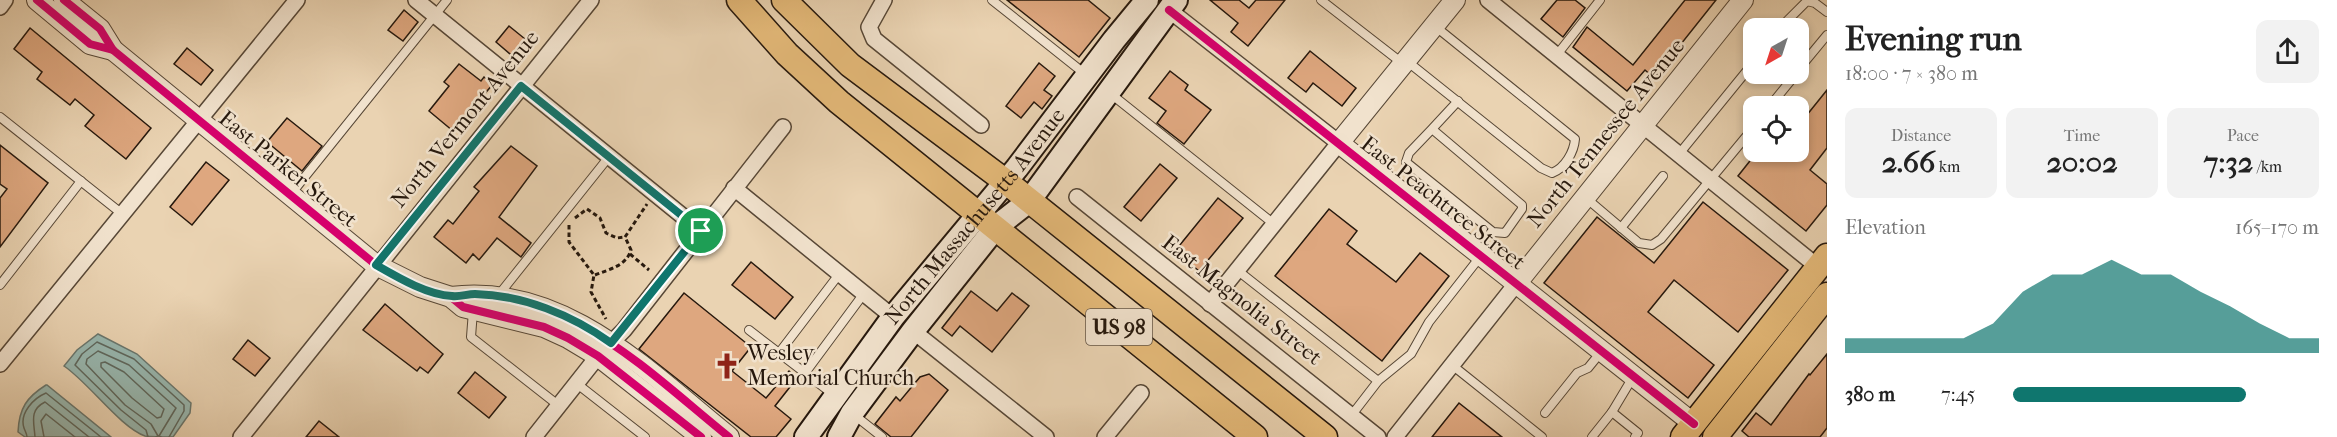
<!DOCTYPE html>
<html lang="en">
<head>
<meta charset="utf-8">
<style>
	body { margin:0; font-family:"IM FELL French Canon",serif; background:#f2f2f2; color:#222; height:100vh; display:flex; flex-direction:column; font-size:22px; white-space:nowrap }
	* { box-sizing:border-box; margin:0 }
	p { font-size:20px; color:#767676 }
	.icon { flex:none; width:33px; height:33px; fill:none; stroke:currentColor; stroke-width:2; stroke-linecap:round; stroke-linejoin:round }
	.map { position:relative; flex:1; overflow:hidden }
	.panel { display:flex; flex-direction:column; background:#fff; width:510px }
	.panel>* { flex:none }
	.needle { width:39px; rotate:219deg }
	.tools { position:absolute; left:1743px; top:18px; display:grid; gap:12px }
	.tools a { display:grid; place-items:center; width:66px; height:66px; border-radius:12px; background:#fff; box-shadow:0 3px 9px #0003; font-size:30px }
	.pin { position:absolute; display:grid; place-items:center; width:51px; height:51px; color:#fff; margin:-26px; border:3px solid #fff; border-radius:50%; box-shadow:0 2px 6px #0007 }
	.round { display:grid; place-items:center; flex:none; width:63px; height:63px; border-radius:12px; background:#f2f2f2 }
	.head { display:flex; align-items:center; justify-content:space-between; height:102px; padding:0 18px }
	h1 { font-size:33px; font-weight:700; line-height:45px }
	.metrics { display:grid; grid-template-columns:repeat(3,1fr); gap:9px; height:102px; padding:6px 18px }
	.metrics div { display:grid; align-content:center; border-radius:12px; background:#f2f2f2; text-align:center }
	.metrics b { font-size:30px; font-weight:700 }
	.metrics small { font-size:16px; font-weight:400 }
	.metrics p { font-size:16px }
	.chart { height:168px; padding:12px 18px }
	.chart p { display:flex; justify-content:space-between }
	.chart svg { width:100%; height:108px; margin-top:6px; fill:#0f766e; opacity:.7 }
	ul { padding:0 18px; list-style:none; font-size:20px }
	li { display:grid; grid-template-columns:96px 72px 1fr; align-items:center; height:45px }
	li i { height:15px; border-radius:8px; background:#0f766e }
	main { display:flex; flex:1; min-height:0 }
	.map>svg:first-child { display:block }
	.water { fill:#98b7af; stroke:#6a776e; stroke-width:1.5 }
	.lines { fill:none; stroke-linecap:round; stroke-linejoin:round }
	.shore { stroke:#5f685e; stroke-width:1.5 }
	.building { fill:#dea77f; stroke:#26180d; stroke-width:1.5 }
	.service-casing { stroke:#574736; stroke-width:10 }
	.minor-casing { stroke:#574736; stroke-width:18 }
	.tertiary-casing { stroke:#574736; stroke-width:22 }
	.secondary-casing { stroke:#26180d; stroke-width:26 }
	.primary-casing { stroke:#26180d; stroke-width:27 }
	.path { stroke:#26180d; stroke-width:3; stroke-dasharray:4.5 3; stroke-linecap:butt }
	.service { stroke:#f1e2cd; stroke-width:8 }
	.minor { stroke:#f1e2cd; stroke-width:15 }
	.tertiary { stroke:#f1e2cd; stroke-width:20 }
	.secondary { stroke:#f1e2cd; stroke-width:22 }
	.primary { stroke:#e5ba79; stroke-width:24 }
	.cycleway-casing { stroke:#f1e2cd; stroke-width:11 }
	.cycleway { stroke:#d6006c; stroke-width:8 }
	.route-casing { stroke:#fff; stroke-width:12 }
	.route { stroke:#0f766e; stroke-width:8 }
	.labels { text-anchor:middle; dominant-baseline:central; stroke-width:5; stroke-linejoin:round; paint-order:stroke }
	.shield { fill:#f1e2cd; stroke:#635547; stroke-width:1.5 }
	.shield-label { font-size:21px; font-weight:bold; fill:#26180d }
	.street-label { font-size:22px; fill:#26180d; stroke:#f1e2cd }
	.poi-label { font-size:22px; fill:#26180d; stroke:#f1e2cd; text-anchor:start }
</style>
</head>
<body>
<main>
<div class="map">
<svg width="1827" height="437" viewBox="0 0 1827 437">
	<rect width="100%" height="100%" fill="#ead3b2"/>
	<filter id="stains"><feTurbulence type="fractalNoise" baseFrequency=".00333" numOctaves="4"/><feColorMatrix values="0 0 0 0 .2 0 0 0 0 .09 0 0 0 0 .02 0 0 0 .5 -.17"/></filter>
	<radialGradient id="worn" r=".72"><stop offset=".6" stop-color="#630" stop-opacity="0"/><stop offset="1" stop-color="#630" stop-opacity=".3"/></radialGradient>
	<g class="water">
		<path d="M98,334L137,354L191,403L190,413L173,437C165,437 153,437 145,436C120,427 89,383 64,366L77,350Z"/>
		<path d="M46,385H47L111,437H25L18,432C19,408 27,397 46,385Z"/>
	</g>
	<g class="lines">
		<g class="shore">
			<path d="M105,362L124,372L164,409L161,417L157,418L132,398L101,367V363Z"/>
			<path d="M27,437C27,434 25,431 24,428C19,413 34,398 46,393L101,437"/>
			<path d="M35,437C34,422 29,410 45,402L89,437"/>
			<path d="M44,437L41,421L46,414L75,437"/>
			<path d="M148,437L146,430L121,410L75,365L82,354L97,342L134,359L184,405V411L169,437"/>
			<path d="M156,437L158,436L151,424L125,405L86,364L87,359L98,351L129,365L176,408L159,436L161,437"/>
		</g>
	</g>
	<g class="building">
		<path d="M1007,0H1088L1110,18L1079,57Z"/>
		<path d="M1210,0H1239L1249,8L1256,0H1285L1248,46L1231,32L1238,23Z"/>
		<path d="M1557,0H1575L1585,8L1563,37L1541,19Z"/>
		<path d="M1685,0H1716L1654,78L1645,70L1627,91L1573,47L1587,27L1633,65Z"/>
		<path d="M404,10L418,22L403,41L388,30Z"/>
		<path d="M509,26L530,43L517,60L496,42Z"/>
		<path d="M30,28L151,128L126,159L85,126L94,115L75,99L70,105L37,79L42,72L14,49Z"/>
		<path d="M187,48L213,70L201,85L174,64Z"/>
		<path d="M1310,51L1356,88L1342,106L1313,83L1306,92L1288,78Z"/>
		<path d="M1039,63L1055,76L1044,90L1052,96L1042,109L1034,102L1021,118L1006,106Z"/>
		<path d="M459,64L481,81L484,77L493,84L453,131L429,111L449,86L444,82Z"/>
		<path d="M1170,71L1188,85L1185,90L1211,110L1184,144L1157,123L1166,111L1149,98Z"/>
		<path d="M1827,90V148L1810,170L1827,184V205L1806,231L1738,176L1757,152H1762L1772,159L1778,152H1798V126Z"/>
		<path d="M287,118L322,146L302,171L267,142Z"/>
		<path d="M0,145L48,183L0,247V198L7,189L0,184Z"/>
		<path d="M511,146L537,166L499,217L531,243L521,257L497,238L479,260L473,254L466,263L434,237L448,220L453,224L479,191L474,187Z"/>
		<path d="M206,162L229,180L192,225L170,207Z"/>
		<path d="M1160,164L1177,178L1141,221L1124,207Z"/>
		<path d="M1218,198L1243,218L1199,271L1175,251Z"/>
		<path d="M1703,202L1788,270L1738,332L1674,280L1648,312L1714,365L1688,398L1544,283L1597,217L1654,263Z"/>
		<path d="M1329,209L1357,231L1347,244L1396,282L1420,253L1449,276L1382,361L1275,276Z"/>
		<path d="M751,262L793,297L775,319L732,285Z"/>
		<path d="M971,291L997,311L1012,293L1029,306L992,352L960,326L952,336L942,328Z"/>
		<path d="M684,293L751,347L732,371L766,398L789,371L797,378L775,406L791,419L776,437H751L639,349Z"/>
		<path d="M385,304L443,354L428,373L420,367L417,371L363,330Z"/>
		<path d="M248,340L270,358L255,376L233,359Z"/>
		<path d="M1827,354V428L1820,437H1749L1742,431L1756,413L1771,425L1809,374L1810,375Z"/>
		<path d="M475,372L506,397L489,418L458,393Z"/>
		<path d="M929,374L948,390L911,437H891L875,424L896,397L900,401L920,377Z"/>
		<path d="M1459,403L1502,437H1432Z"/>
		<path d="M319,421L339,437H306Z"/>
	</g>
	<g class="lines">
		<g class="service-casing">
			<g id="service">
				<path d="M992,0L1085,74"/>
				<path d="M1321,0L1402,63"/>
				<path d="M1780,28L1807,1L1815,3L1827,12"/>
				<path d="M1556,56L1600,0"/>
				<path d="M1408,62L1541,168L1552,173C1565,168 1574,152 1575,139L1436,27"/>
				<path d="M1798,70L1827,35"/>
				<path d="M1111,94L1274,224"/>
				<path d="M1770,106L1796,74"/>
				<path d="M0,117L121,213"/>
				<path d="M1432,129L1409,153L1406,162L1493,232L1505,233L1522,209V205L1432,129L1458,101"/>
				<path d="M1679,154L1754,62"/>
				<path d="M291,194L447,0"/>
				<path d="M1586,198L1639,243L1652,245L1661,239L1754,127"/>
				<path d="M1621,228L1663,176"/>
				<path d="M1237,270L1378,381"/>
				<path d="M0,285L81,181"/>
				<path d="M497,297L608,158"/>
				<path d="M473,311L471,337L558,405"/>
				<path d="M749,330L834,395"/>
				<path d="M779,353L840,273"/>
				<path d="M1452,365L1542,437"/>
				<path d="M805,373L865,292"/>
				<path d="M576,383L645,437"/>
				<path d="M1612,412L1638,433L1635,437"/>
				<path d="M1545,413L1577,373L1588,368L1601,352"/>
				<path d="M853,414L882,437"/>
				<path d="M1351,416L1378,381L1411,354L1429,322L1480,257"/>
				<path d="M1592,437L1612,412L1633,377"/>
			</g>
		</g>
		<g class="minor-casing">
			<g id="minor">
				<path d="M416,0L701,231"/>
				<path d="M884,0L869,27L874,39L981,125"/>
				<path d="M1488,0L1818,267"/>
				<path d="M0,7L5,0"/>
				<path d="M1169,10L1339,143L1210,304"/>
				<path d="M734,188L893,317"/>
				<path d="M1077,197L1378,437"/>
				<path d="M913,331L1046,437"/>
				<path d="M611,343L624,330L783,127"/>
				<path d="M0,364L297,0"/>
				<path d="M241,437L591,0"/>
				<path d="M534,437L598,356"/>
				<path d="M1105,437L1141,393"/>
				<path d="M1395,437L1516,284"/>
			</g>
		</g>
		<g class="tertiary-casing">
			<g id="tertiary">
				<path d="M37,0L90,44L113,50"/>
				<path d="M64,0L100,29L113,50L376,265L420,287L451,297L463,307L544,327L568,338L598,356L701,437"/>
				<path d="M1455,0L1339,143L1694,424"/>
				<path d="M1516,284L1743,0"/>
				<path d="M451,297C564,283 648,372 729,437"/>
			</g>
		</g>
		<g class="secondary-casing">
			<g id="secondary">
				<path id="s1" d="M806,437L893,317L1017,168L1114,40L1147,0"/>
				<path d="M839,437L852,413L913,331L996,227L1029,201L1176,0"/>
			</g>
		</g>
		<g class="primary-casing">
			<g id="primary">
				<path d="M739,0L787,54L839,102L1255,437"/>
				<path d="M784,0L850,65L1005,181L1325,437"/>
				<path d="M1683,437L1827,256"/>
				<path d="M1715,437L1827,295"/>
			</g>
		</g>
		<g class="path">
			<path d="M575,218L587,209L600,218L606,233L617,238L625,237"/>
			<path d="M569,225V242L594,275L591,292L606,319"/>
			<path d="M625,237L647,204"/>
			<path d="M630,254L649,270"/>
			<path d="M595,275C610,269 626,266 631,250L625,237"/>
		</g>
		<use href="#service" class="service"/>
		<use href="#minor" class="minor"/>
		<use href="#tertiary" class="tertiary"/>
		<use href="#secondary" class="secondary"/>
		<use href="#primary" class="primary"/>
		<g class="cycleway-casing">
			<g id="cycleway">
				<path d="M37,0L90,44L113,50"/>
				<path d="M64,0L100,29L113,50L376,265L420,287L451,297L463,307L544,327L568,338L598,356L701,437"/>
				<path d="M1169,10L1694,424"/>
				<path d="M451,297C564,283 648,372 729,437"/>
			</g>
		</g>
		<use href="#cycleway" class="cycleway"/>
	</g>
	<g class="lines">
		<g class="route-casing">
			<path id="route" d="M521,86L701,231L611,343C572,315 523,295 475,294C467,294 460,297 452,296C427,295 397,277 376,265Z"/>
		</g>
		<use href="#route" class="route"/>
	</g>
	<defs>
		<g id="church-bare" transform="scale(2.07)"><path d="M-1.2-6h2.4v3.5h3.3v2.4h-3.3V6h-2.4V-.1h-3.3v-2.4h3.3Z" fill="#8f2418" stroke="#f1e2cd" stroke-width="2.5" paint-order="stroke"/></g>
	</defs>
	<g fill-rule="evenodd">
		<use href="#church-bare" x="727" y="366"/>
	</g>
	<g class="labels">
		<rect class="shield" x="1086" y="309" width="66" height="36" rx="4.5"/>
		<g class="shield-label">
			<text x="1119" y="327">US 98</text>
		</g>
		<g class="street-label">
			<text transform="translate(465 119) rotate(-51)">North Vermont Avenue</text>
			<text transform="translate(1606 133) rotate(-51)">North Tennessee Avenue</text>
			<text transform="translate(288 169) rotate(39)">East Parker Street</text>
			<text transform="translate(1443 203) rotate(38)">East Peachtree Street</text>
			<text stroke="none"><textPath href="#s1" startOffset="278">North Massachusetts Avenue</textPath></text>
			<text transform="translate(1242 300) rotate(38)">East Magnolia Street</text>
		</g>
		<g class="poi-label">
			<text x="747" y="353">Wesley<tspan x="747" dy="25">Memorial Church</tspan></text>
		</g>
	</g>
	<rect width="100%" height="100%" filter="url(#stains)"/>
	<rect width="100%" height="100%" fill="url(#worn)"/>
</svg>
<div class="tools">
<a><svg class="needle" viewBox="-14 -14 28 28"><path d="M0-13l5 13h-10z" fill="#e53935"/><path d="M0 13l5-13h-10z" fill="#767676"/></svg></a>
<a><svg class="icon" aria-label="locate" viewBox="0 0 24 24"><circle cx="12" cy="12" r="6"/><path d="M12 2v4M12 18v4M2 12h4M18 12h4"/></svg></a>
</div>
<div class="pin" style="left:701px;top:231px;background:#1e9e55"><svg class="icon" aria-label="arrive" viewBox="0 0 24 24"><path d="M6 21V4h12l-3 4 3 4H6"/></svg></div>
</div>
<section class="panel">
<div class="head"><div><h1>Evening run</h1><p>18:00 · 7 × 380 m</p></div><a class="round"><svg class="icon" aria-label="share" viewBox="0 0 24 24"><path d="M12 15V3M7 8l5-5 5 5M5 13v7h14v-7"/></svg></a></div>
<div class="metrics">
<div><p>Distance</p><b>2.66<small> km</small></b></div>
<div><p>Time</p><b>20:02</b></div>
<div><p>Pace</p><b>7:32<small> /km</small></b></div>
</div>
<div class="chart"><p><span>Elevation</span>165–170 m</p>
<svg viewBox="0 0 160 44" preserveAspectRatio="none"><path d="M0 44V38L10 38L20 38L30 38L40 38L50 32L60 19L70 12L80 12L90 6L100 12L110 12L120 19L130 25L140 32L150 38L160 38V44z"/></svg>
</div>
<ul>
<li><b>380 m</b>7:45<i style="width:76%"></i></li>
</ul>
</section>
</main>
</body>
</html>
